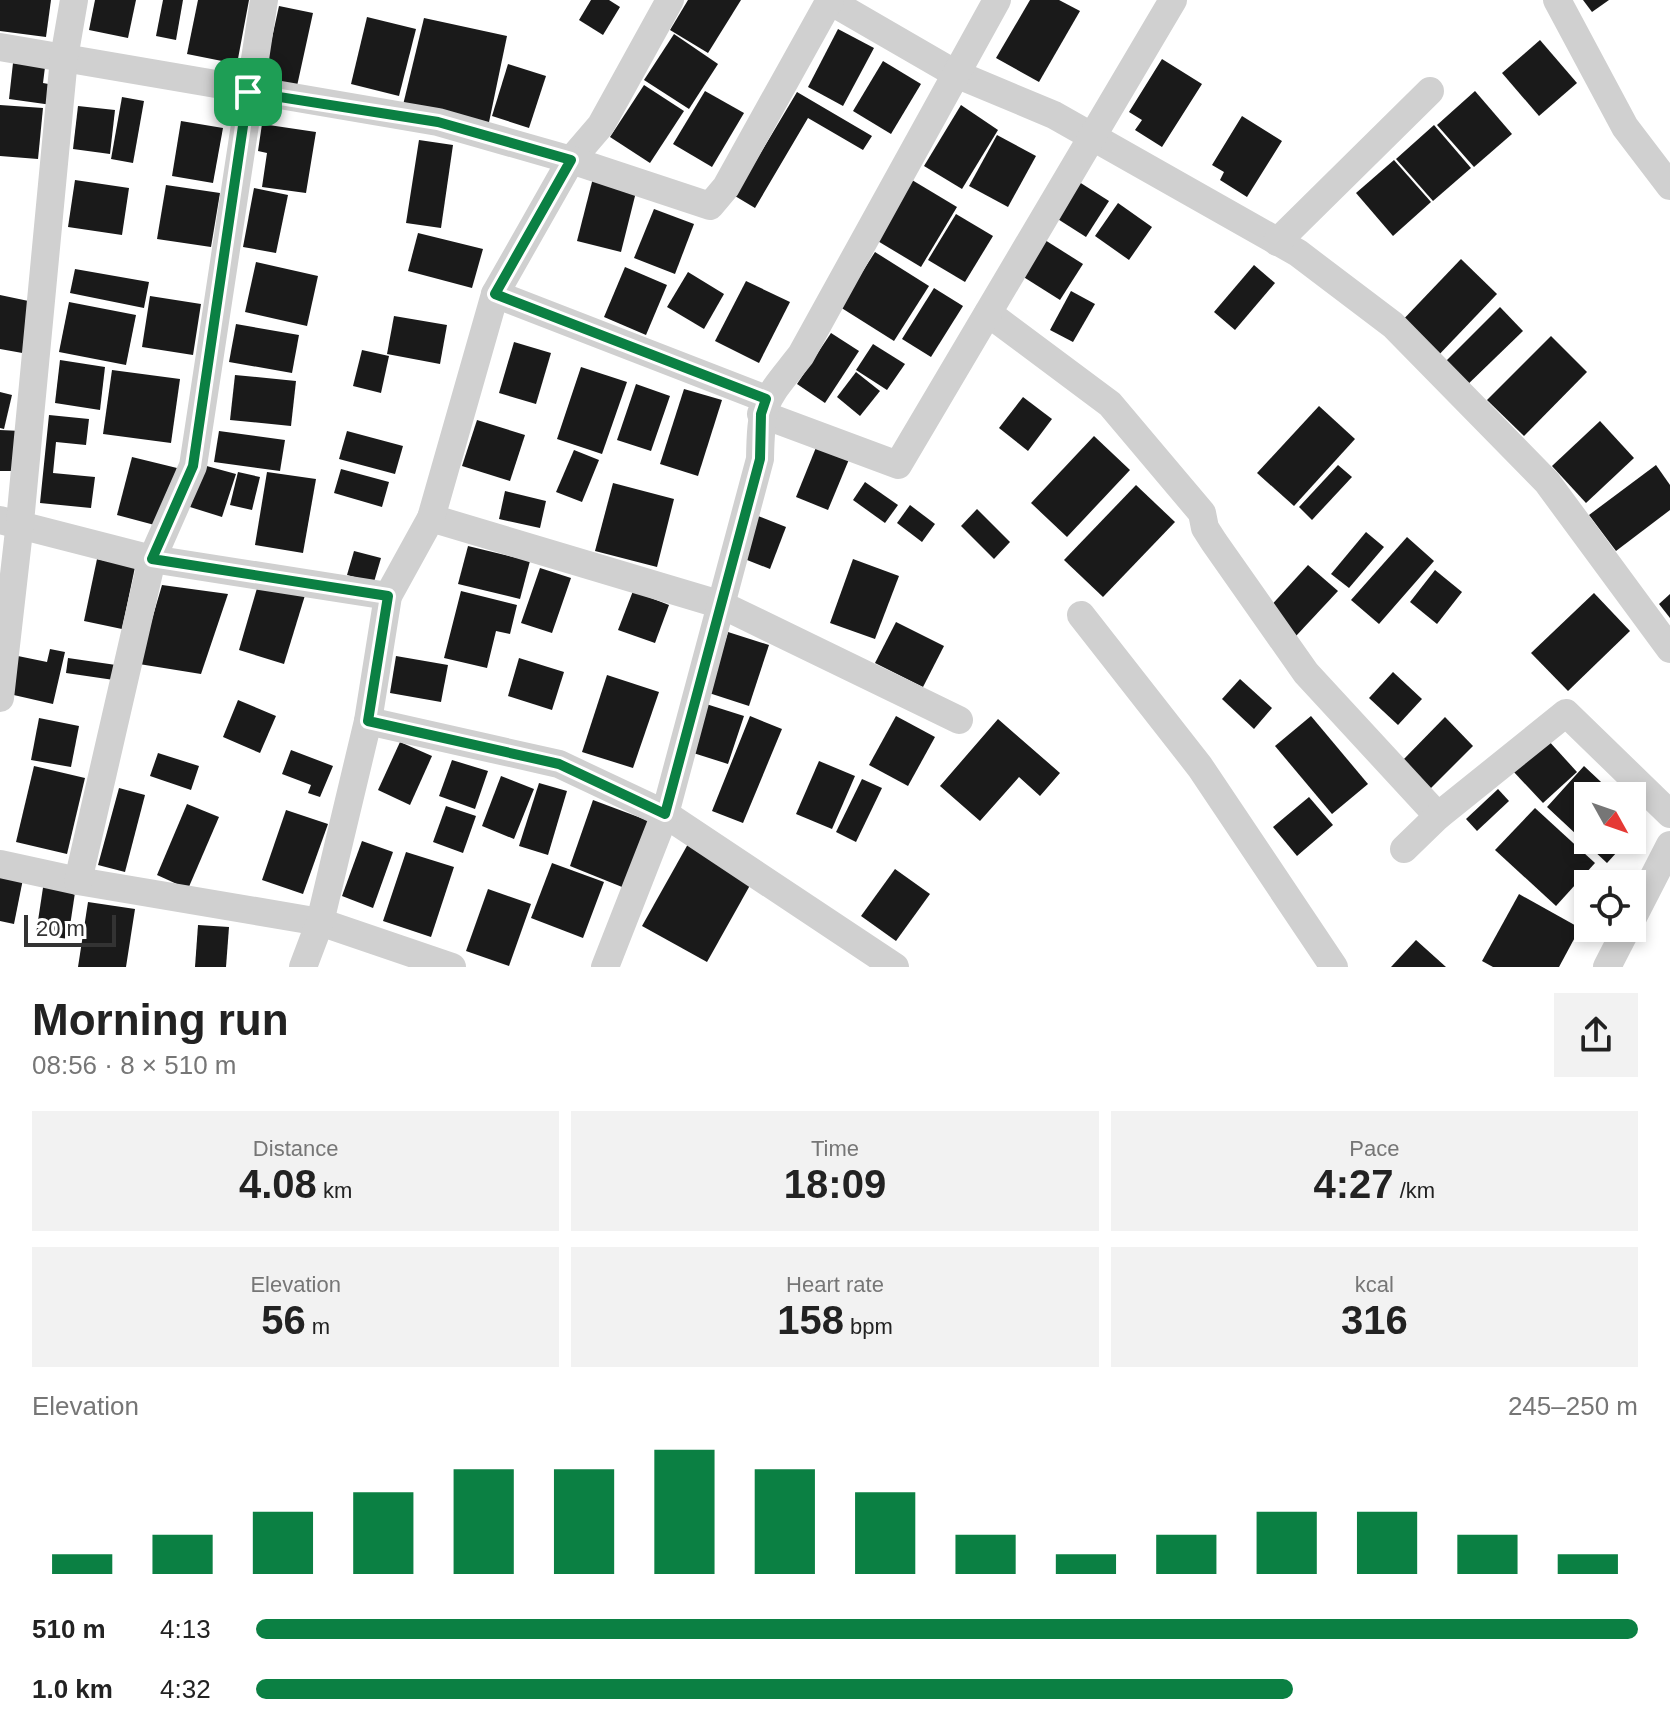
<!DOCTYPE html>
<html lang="en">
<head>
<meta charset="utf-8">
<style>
	body { margin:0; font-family:Helvetica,sans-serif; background:#f2f2f2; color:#222; height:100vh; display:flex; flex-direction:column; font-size:30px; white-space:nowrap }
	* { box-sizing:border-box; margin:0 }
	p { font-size:26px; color:#767676 }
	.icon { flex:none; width:44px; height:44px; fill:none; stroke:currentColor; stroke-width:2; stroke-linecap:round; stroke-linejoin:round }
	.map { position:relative; height:967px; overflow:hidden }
	.drawer { display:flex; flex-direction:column; background:#fff; flex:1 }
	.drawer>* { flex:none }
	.needle { width:52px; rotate:130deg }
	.controls { position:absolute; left:1574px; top:782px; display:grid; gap:16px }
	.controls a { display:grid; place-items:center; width:72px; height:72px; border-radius:0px; background:#fff; box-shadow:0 4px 12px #0003; font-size:40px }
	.scale { position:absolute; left:24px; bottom:20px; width:92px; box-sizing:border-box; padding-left:8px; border:4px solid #333; border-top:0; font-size:22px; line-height:28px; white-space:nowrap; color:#333; -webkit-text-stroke:6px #fff; paint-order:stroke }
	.pin { position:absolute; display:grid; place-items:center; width:68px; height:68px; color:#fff; margin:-34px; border-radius:16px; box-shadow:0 4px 12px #0006 }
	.round { display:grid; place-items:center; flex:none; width:84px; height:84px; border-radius:0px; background:#f2f2f2 }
	.overview { display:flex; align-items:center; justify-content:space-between; height:136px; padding:0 32px }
	h1 { font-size:44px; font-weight:700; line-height:60px }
	.figures { display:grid; grid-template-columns:repeat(3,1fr); gap:12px; height:136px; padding:8px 32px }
	.figures div { display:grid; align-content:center; border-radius:0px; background:#f2f2f2; text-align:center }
	.figures b { font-size:40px; font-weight:700 }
	.figures small { font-size:22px; font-weight:400 }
	.figures p { font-size:22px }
	.chart { height:224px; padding:16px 32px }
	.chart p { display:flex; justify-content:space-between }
	.chart svg { width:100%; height:144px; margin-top:8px; stroke:#0b8043; stroke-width:6 }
	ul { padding:0 32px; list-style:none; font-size:26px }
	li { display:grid; grid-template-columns:128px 96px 1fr; align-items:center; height:60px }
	li i { height:20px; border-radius:10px; background:#0b8043 }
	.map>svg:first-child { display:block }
	.building { fill:#1a1a1a }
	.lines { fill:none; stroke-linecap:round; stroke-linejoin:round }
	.minor { stroke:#d0d0d0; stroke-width:28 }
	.route-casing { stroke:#fff; stroke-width:16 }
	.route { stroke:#0b8043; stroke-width:10 }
</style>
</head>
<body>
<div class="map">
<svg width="1670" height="967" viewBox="0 0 1670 967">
	<rect width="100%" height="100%" fill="#fff"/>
	<g class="building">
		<path d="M0,0H51L46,37L0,31Z"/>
		<path d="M95,0H136L128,38L89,30Z"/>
		<path d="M163,0H183L176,40L156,36Z"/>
		<path d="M198,0H249L237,64L187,54Z"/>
		<path d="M591,0H609L620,7L603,35L579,20Z"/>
		<path d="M688,0H741L708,53L670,30Z"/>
		<path d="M1030,0H1059L1080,11L1039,82L996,58Z"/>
		<path d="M1583,0H1609L1592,12Z"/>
		<path d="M279,6L313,13L297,86L263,79Z"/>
		<path d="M367,17L416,29L399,96L351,84Z"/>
		<path d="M424,18L507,36L488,127L403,105Z"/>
		<path d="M838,29L874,48L843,106L808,87Z"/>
		<path d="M674,34L718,64L689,109L644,80Z"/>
		<path d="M1540,40L1577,83L1539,116L1502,73Z"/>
		<path d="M1162,59L1202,84L1162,147L1135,130L1142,120L1129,112Z"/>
		<path d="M883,61L921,84L891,134L853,111Z"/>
		<path d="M13,63L45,67L43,83L54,85L52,105L9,99Z"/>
		<path d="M508,64L546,76L529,128L492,116Z"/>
		<path d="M644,85L684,111L650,163L610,137Z"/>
		<path d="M705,91L744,113L712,167L673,144Z"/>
		<path d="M1475,91L1512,134L1474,167L1437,125Z"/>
		<path d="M797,92L872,136L863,150L808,118L755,208L735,196Z"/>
		<path d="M122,97L144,101L133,163L111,159Z"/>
		<path d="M0,105L43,108L38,159L0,156Z"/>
		<path d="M961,105L998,130L962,189L924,166Z"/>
		<path d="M78,106L115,110L110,154L73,149Z"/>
		<path d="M1242,116L1282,141L1247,197L1220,180L1224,172L1212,165Z"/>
		<path d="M181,121L223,128L213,183L172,176Z"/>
		<path d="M262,124L316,132L306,193L262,187L267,153L258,151Z"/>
		<path d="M1434,125L1471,168L1433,201L1396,159Z"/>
		<path d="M997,135L1036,156L1008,207L969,186Z"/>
		<path d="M419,140L453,145L441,228L406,223Z"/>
		<path d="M1394,160L1431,202L1393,236L1356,193Z"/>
		<path d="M593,178L637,188L621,252L577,241Z"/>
		<path d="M75,180L129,188L122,235L68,227Z"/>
		<path d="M912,180L957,207L921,267L876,240Z"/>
		<path d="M1076,180L1109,201L1086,237L1053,216Z"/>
		<path d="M166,185L220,193L211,247L157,239Z"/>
		<path d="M254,188L288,195L276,253L243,247Z"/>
		<path d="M1118,203L1152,227L1129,260L1095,236Z"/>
		<path d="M654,209L694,224L675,274L634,258Z"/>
		<path d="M956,214L993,236L965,282L928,260Z"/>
		<path d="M418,233L483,249L472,288L408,271Z"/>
		<path d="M1037,235L1083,264L1060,300L1014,271Z"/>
		<path d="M875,252L929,286L894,341L840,307Z"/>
		<path d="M1461,259L1497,294L1434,360L1398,325Z"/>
		<path d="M256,262L318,276L307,326L245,312Z"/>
		<path d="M1254,265L1275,283L1235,330L1214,312Z"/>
		<path d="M625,267L667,285L646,335L604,317Z"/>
		<path d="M75,269L149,282L144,308L70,293Z"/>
		<path d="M688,272L724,294L704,329L667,307Z"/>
		<path d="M746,281L790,302L759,363L715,341Z"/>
		<path d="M934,288L963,306L931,357L902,339Z"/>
		<path d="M1071,291L1095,304L1073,342L1050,330Z"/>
		<path d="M0,295L38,303L28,354L0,349Z"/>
		<path d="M150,296L201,304L193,355L142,347Z"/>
		<path d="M69,302L136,315L126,365L59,352Z"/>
		<path d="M1500,307L1523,331L1462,390L1439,368Z"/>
		<path d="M394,316L447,325L440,364L387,354Z"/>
		<path d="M236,324L299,335L292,373L229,362Z"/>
		<path d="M831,333L859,351L825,403L797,384Z"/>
		<path d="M1551,336L1587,372L1524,436L1487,400Z"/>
		<path d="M514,342L551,353L536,404L499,393Z"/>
		<path d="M873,344L905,364L887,390L856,370Z"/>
		<path d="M362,350L389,356L381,393L353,386Z"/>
		<path d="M60,360L105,367L100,410L55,403Z"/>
		<path d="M581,367L627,382L602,454L557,439Z"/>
		<path d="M112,370L180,379L171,443L103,434Z"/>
		<path d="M856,372L880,391L860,416L837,397Z"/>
		<path d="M235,375L296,381L291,426L230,420Z"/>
		<path d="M636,384L670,396L651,451L617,440Z"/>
		<path d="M684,389L722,400L698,476L660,464Z"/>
		<path d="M0,392L12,395L4,429L0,428Z"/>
		<path d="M1023,397L1052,419L1028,451L999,428Z"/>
		<path d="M1319,406L1355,439L1294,506L1257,473Z"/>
		<path d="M49,415L89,419L86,445L56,442L53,473L95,477L91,508L40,503Z"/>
		<path d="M477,420L525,435L510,481L462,466Z"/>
		<path d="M1600,421L1634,458L1586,503L1552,466Z"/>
		<path d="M0,430L21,431L20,471H0Z"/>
		<path d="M219,431L285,440L280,471L214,462Z"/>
		<path d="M347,431L403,446L395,474L339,459Z"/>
		<path d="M1094,436L1130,470L1067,537L1031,503Z"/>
		<path d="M817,445L850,457L828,510L796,497Z"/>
		<path d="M574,450L599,460L582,502L556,492Z"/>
		<path d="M132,457L177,468L162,527L117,515Z"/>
		<path d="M203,465L236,474L222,517L190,507Z"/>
		<path d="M1338,465L1352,477L1312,520L1299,507Z"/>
		<path d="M1656,465L1670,485V510L1616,551L1589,515Z"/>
		<path d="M341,469L389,482L382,507L334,493Z"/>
		<path d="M238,472L260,477L252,510L230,505Z"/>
		<path d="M267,472L316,479L303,553L255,545Z"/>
		<path d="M865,482L898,505L885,523L853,500Z"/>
		<path d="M613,483L674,499L657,567L595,551Z"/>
		<path d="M1136,485L1175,522L1103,597L1064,560Z"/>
		<path d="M505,491L546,501L540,528L499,519Z"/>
		<path d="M910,505L935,524L922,542L897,523Z"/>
		<path d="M977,509L1010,542L994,559L961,526Z"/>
		<path d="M758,516L786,527L770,569L742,558Z"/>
		<path d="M1366,532L1384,547L1349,588L1331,574Z"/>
		<path d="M1407,537L1434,561L1379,624L1351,600Z"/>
		<path d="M468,546L530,561L520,599L458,584Z"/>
		<path d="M354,551L381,558L374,582L347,575Z"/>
		<path d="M97,559L135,567L122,629L84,621Z"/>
		<path d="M853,559L899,576L875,639L830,623Z"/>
		<path d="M1308,565L1338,591L1296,636L1268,609Z"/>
		<path d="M540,568L571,578L552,633L521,623Z"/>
		<path d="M1435,570L1462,592L1437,624L1410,602Z"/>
		<path d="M260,578L306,592L284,664L239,650Z"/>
		<path d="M162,585L228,594L201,674L139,664Z"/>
		<path d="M461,591L517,605L510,634L496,631L487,668L444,658Z"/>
		<path d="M633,591L669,605L655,643L618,630Z"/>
		<path d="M1594,593L1630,631L1568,691L1531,653Z"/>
		<path d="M1670,594V618L1659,604Z"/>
		<path d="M896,622L944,646L923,687L875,663Z"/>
		<path d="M728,632L769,645L749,706L709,693Z"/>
		<path d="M50,649L65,652L53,704L5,693L13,655L47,662Z"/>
		<path d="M396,656L448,665L441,702L390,693Z"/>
		<path d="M68,658L116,665L114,680L66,673Z"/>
		<path d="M519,658L564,672L552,710L508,696Z"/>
		<path d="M1393,672L1422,699L1398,725L1369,698Z"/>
		<path d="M607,675L659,692L633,768L582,752Z"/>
		<path d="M1240,679L1272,708L1254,729L1222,699Z"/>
		<path d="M238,700L276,716L260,753L223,737Z"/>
		<path d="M703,703L744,716L728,764L687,751Z"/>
		<path d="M750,716L782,729L743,823L712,811Z"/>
		<path d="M896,716L935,737L908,786L869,765Z"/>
		<path d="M1311,716L1368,784L1332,814L1275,746Z"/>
		<path d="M1445,717L1473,746L1430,789L1402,761Z"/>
		<path d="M39,718L79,726L71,767L31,760Z"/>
		<path d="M998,719L1060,773L1040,796L1019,777L980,821L940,786Z"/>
		<path d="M1547,739L1577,772L1543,803L1512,770Z"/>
		<path d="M400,742L432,756L410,805L378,790Z"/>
		<path d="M291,750L333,766L320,797L308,793L311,785L282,774Z"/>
		<path d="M158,753L199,766L191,790L150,776Z"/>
		<path d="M452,760L488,771L475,809L439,796Z"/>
		<path d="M819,761L855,776L832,829L796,814Z"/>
		<path d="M34,766L85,778L67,854L16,842Z"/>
		<path d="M1584,766L1616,796H1588V840H1628L1607,863L1547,807Z"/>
		<path d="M501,776L534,789L514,839L482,826Z"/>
		<path d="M862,779L882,788L856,842L836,832Z"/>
		<path d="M539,783L567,791L548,855L519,846Z"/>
		<path d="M119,788L145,795L125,872L98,865Z"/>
		<path d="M1498,789L1509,801L1477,831L1466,819Z"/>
		<path d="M1309,797L1333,825L1297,856L1273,827Z"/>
		<path d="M593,800L657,824L632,891L570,866Z"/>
		<path d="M187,804L219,817L188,889L157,875Z"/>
		<path d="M446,806L476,816L463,853L433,842Z"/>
		<path d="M1535,808L1595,863L1556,906L1495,850Z"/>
		<path d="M286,810L328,824L303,894L262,880Z"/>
		<path d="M1632,811L1644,823L1632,836Z"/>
		<path d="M362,841L393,852L373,908L342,896Z"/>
		<path d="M688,844L753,880L707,962L642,926Z"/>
		<path d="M406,852L454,867L431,937L383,921Z"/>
		<path d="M552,863L604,882L583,938L531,918Z"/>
		<path d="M895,869L930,894L896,941L861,916Z"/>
		<path d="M0,875L23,879L14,924L0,921Z"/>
		<path d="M44,881L76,886L68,939L36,934Z"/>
		<path d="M488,889L531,904L509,966L466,951Z"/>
		<path d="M1519,894L1580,928L1559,967H1493L1482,961Z"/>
		<path d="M88,902L135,909L126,967H78Z"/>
		<path d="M198,925L229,927L226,967H195Z"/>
		<path d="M1416,940L1446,967H1391Z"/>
	</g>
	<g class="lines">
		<g class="minor">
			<path d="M828,0L956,74L1054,115L1298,253L1393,325L1547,482L1670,649"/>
			<path d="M1557,0L1625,127L1670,186"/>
			<path d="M0,47L438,122L571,160L601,125L670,0"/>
			<path d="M1277,242L1430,91"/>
			<path d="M495,294L766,399"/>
			<path d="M988,313L1110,404L1202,513L1205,528L1214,542L1306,673L1438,816"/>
			<path d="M761,414L898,465L1173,0"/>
			<path d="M431,518L722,605L959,720"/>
			<path d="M0,520L152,559L388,596"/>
			<path d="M1081,615L1200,767L1334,967"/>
			<path d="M0,698L20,522L64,58L74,0"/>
			<path d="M368,721L559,764L665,814L895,967"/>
			<path d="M1404,849L1438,816L1566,713L1670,814"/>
			<path d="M0,864L78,881L320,922L452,967"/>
			<path d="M78,881L152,559L193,466L264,0"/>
			<path d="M1632,919L1670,845"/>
			<path d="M303,967L320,922L368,721L388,596L431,518L495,294L571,160L710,206L726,187L830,0"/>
			<path d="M605,967L665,814L760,459C761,399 765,401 801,355L997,0"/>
			<path d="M1607,967L1627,928"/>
		</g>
	</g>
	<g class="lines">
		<g class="route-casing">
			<path id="route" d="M248,92L438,122L571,160L495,294L766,399L761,414L760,459L665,814L559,764L368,721L388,596L152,559L193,466Z"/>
		</g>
		<use href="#route" class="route"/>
	</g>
</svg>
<div class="controls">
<a><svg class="needle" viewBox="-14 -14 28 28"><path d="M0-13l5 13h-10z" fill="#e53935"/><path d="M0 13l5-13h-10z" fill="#767676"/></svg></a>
<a><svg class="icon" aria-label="locate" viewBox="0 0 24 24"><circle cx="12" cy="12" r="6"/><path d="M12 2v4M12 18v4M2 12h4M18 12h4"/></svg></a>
</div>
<div class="scale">20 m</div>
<div class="pin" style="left:248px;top:92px;background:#1e9e55"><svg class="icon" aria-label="arrive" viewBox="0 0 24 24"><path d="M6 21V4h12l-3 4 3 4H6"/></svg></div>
</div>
<section class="drawer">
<div class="overview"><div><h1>Morning run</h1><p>08:56 · 8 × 510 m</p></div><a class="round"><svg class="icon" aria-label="share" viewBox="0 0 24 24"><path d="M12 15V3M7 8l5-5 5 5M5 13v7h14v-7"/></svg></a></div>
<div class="figures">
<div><p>Distance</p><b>4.08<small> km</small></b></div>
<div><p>Time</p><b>18:09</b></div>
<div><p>Pace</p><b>4:27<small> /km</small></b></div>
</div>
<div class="figures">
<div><p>Elevation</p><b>56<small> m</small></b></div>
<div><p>Heart rate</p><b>158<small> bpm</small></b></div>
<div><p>kcal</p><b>316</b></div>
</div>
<div class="chart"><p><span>Elevation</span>245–250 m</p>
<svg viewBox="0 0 160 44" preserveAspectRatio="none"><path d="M5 44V38M15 44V32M25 44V25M35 44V19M45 44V12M55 44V12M65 44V6M75 44V12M85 44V19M95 44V32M105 44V38M115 44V32M125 44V25M135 44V25M145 44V32M155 44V38"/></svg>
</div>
<ul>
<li><b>510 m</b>4:13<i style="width:100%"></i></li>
<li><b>1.0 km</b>4:32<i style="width:75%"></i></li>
</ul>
</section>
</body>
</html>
